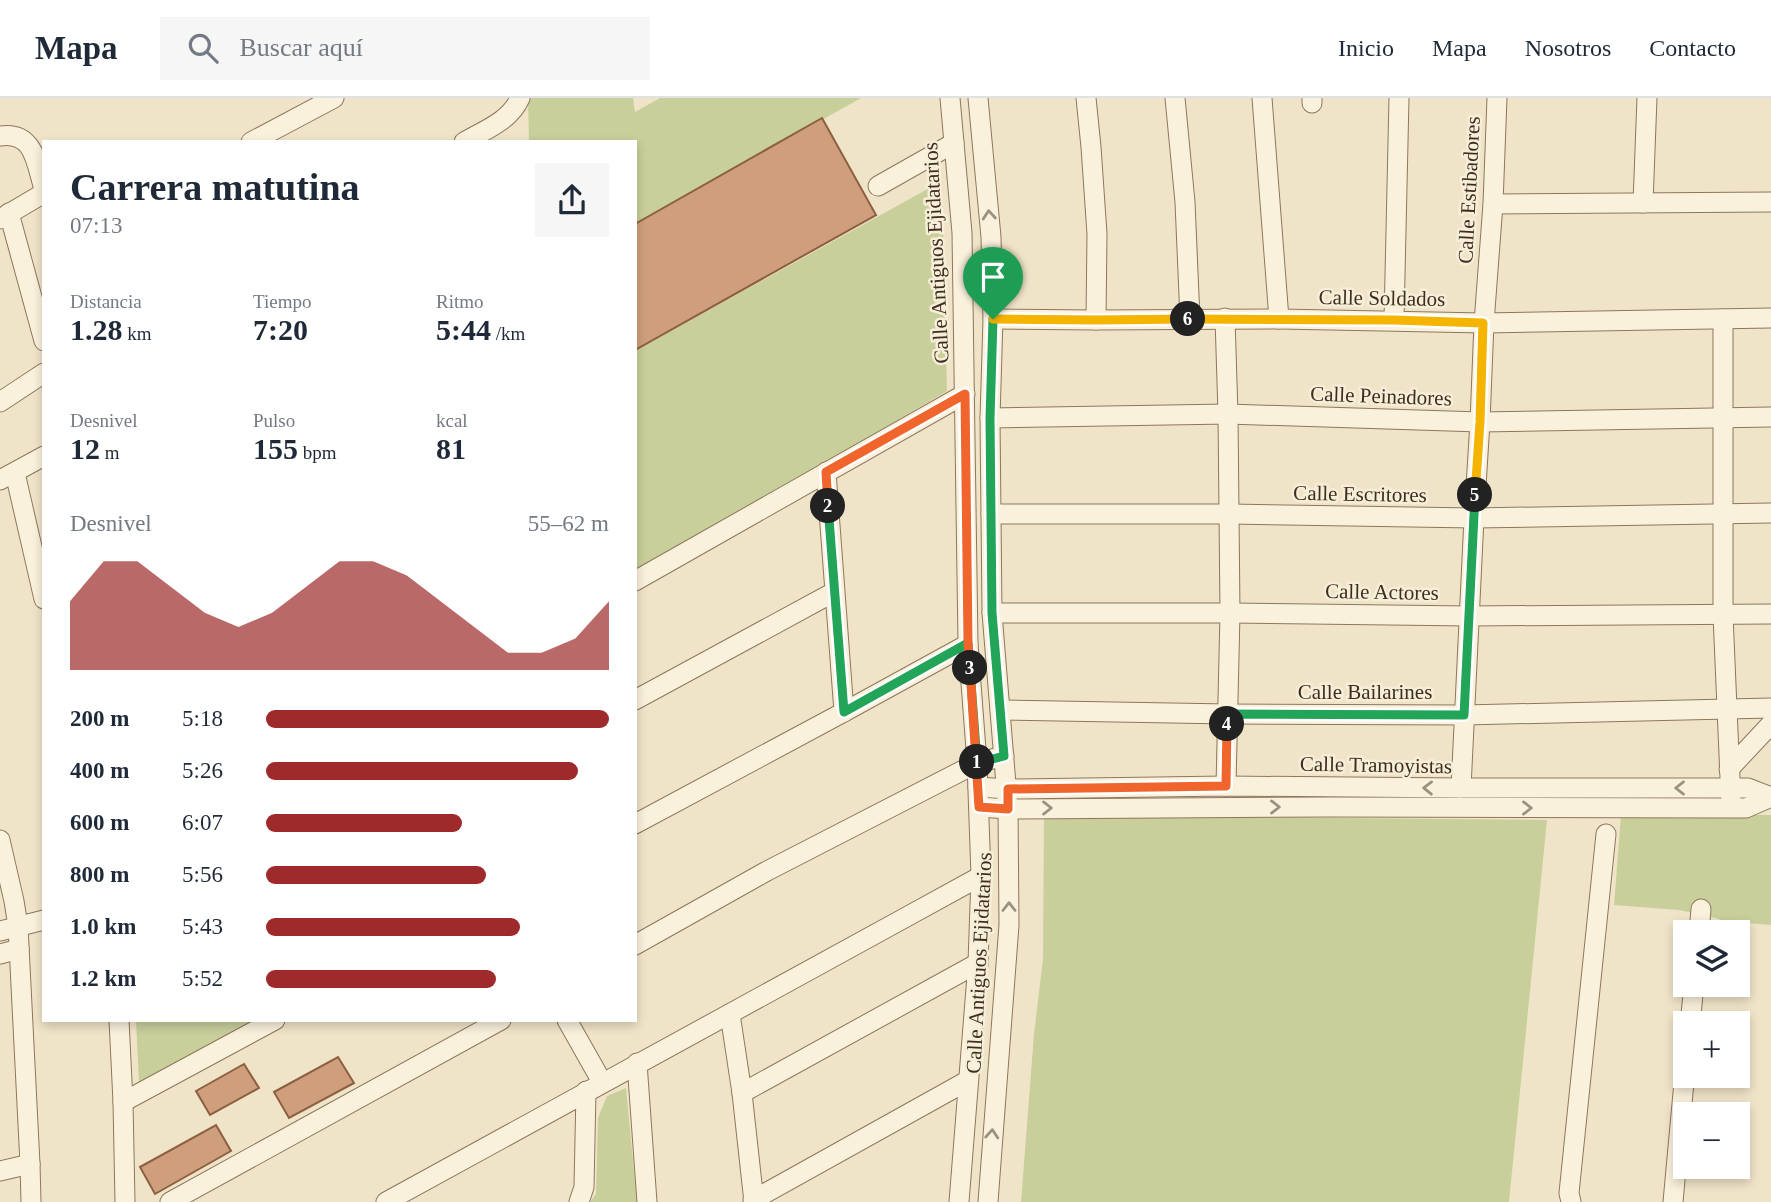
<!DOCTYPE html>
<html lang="es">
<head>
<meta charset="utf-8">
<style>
	body { margin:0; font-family:Georgia,serif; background:#f6f6f7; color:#1f2937; height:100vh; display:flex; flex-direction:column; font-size:26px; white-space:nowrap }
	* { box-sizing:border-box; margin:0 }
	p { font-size:23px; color:#747a83 }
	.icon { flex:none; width:38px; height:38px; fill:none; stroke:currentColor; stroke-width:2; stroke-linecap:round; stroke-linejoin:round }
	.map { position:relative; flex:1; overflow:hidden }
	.drawer { position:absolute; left:42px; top:42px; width:595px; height:882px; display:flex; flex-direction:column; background:#fff; border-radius:0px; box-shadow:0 4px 10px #0003 }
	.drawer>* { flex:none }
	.controls { position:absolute; left:1673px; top:822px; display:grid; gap:14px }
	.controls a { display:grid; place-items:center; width:77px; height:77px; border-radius:0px; background:#fff; box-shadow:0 4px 10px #0003; font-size:35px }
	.pin { position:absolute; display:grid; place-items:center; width:60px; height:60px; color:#fff; margin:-72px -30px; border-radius:50% 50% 50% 0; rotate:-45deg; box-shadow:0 0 7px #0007 }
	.pin .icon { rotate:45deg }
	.km { position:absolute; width:35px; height:35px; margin:-18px; border-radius:50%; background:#222; color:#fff; font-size:19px; line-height:35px; text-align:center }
	.round { display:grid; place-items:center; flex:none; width:74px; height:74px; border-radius:0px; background:#f6f6f7 }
	.head { display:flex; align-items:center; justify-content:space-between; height:119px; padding:0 28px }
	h1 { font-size:38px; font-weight:600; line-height:52px }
	.metrics { display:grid; grid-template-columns:repeat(3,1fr); gap:10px; height:119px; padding:7px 28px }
	.metrics div { display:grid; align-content:center }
	.metrics b { font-size:30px; font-weight:600 }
	.metrics small { font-size:19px; font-weight:400 }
	.metrics p { font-size:19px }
	.chart { height:196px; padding:14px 28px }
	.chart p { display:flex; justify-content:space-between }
	.chart svg { width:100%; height:126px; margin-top:7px; fill:#9e2a2b; opacity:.7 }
	ul { padding:0 28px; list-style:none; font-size:23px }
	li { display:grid; grid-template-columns:112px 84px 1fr; align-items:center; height:52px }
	li i { height:18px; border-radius:9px; background:#9e2a2b }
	header { display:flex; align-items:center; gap:42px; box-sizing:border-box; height:98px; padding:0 35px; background:#fff; border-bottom:2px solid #e0e1e3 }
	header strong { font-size:33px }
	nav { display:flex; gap:38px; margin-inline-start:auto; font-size:24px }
	.search { width:490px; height:63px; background:#f6f6f7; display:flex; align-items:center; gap:18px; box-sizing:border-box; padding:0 24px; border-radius:0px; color:#747a83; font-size:26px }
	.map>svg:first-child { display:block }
	.green { fill:#c9cf9b }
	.building { fill:#cf9f7d; stroke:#8d5f41; stroke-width:2 }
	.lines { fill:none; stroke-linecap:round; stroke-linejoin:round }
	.minor-casing { stroke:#8d765c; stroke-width:21 }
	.minor { stroke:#faf1dc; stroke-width:19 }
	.oneway { stroke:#9c907e }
	.split-1-casing { stroke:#fff; stroke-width:14 }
	.split-2-casing { stroke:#fff; stroke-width:14 }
	.split-3-casing { stroke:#fff; stroke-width:14 }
	.split-4-casing { stroke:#fff; stroke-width:14 }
	.split-5-casing { stroke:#fff; stroke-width:14 }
	.split-6-casing { stroke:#fff; stroke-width:14 }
	.split-7-casing { stroke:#fff; stroke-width:14 }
	.split-1 { stroke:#22a559; stroke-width:9 }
	.split-2 { stroke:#22a559; stroke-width:9 }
	.split-3 { stroke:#f0652b; stroke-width:9 }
	.split-4 { stroke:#f0652b; stroke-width:9 }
	.split-5 { stroke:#22a559; stroke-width:9 }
	.split-6 { stroke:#f5b400; stroke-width:9 }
	.split-7 { stroke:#f5b400; stroke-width:9 }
	.labels { text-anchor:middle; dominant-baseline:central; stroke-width:5; stroke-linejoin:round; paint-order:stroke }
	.street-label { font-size:21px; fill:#3d2e20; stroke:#f7eed8 }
</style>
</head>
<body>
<header>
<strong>Mapa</strong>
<div class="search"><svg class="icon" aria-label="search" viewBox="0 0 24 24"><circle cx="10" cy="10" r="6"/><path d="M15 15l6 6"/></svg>Buscar aquí</div>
<nav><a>Inicio</a><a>Mapa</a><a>Nosotros</a><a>Contacto</a></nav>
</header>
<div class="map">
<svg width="1771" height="1104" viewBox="0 0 1771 1104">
	<rect width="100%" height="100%" fill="#f0e4c8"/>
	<g class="green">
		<path d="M528,0H633L635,14L660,0H861L635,127V44H529Z"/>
		<path d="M942,83L947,293L635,476V253Z"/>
		<path d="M1044,717L1547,722L1509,1104H1021L1034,936L1043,861Z"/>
		<path d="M1621,717H1771V827L1723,823L1716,820L1679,812L1614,807Z"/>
		<path d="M136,922H254L139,986Z"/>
		<path d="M626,990L637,1104H590L596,1096L598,1020L607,998Z"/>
	</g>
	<g class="building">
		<path d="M822,20L876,117L635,252V126Z"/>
		<path d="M338,959L354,985L289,1020L274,994Z"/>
		<path d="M244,966L259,990L210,1017L196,993Z"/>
		<path d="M216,1027L231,1053L155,1096L140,1069Z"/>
	</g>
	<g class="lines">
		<g class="minor-casing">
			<g id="minor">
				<path d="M950,0L962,135L968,546L977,665L981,778L978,865L959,1104"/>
				<path d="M978,0L991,139L993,221L990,320L992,515L1008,711L1009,827L988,1104"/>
				<path d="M1086,0L1091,49L1097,136L1096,222"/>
				<path d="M1175,0L1185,104L1190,221"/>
				<path d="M1262,0L1279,221"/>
				<path d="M1312,5V0"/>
				<path d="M0,38C35,33 36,66 44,91"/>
				<path d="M251,44L334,0"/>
				<path d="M464,44C485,32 510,23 520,0"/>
				<path d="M878,88L954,45"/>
				<path d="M1643,105L1647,0"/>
				<path d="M1493,106L1771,104"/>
				<path d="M9,115L44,243"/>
				<path d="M0,121L44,95"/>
				<path d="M1225,220L1228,316L1230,515L1226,688"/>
				<path d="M993,221L1096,222L1279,221L1484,225L1771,220"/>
				<path d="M1723,221V517L1731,703"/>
				<path d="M1394,222L1399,0"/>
				<path d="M0,304L44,275"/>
				<path d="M990,320L1228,316L1480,324L1771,319"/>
				<path d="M826,374L844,614"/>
				<path d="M15,375L44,501"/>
				<path d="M0,382L44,358"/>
				<path d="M991,416H1229L1474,420L1771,415"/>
				<path d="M635,483L965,296"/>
				<path d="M992,515H1230L1469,518L1771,516"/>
				<path d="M635,602L834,494"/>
				<path d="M1000,612L1228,616L1464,617L1771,610"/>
				<path d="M1729,671L1771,626"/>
				<path d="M978,689L1008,691L1226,688L1461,690H1748L1771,699"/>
				<path d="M1461,690L1474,420L1480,324L1484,225L1493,106L1497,0"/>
				<path d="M979,709L1008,711L1330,709L1731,710H1746L1771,699"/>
				<path d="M635,726L844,614L968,546"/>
				<path d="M0,742L14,803L18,828L30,1066L31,1104"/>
				<path d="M0,833L44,822"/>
				<path d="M1699,835L1701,811"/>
				<path d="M635,847L767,773L977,665L1004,658"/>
				<path d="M0,856L19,851"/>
				<path d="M730,916L742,995L754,1104"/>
				<path d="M119,922L123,1004L125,1104"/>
				<path d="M567,922L602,984"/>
				<path d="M1690,926L1694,887"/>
				<path d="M637,965L647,1104"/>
				<path d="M742,995L978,865"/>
				<path d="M123,1004L275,922"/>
				<path d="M0,1073L30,1066"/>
				<path d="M753,1102L967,983"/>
				<path d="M170,1104L501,922"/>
				<path d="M386,1104C584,994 783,887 981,778"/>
				<path d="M579,1104L584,1089L586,993"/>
				<path d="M1571,1104L1569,1095L1606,736"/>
				<path d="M1673,1104L1685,973"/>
			</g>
		</g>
		<use href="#minor" class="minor"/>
	</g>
	<defs><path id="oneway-chevron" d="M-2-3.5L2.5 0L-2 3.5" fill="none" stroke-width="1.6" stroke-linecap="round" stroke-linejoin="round" transform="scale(1.75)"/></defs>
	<g class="oneway">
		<use href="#oneway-chevron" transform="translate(989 117) rotate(-95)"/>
		<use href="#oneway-chevron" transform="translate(1428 690) rotate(-179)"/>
		<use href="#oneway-chevron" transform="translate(1680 690) rotate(180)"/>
		<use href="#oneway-chevron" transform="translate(1275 709)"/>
		<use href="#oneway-chevron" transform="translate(1047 710)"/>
		<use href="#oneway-chevron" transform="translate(1527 710)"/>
		<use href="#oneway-chevron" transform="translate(1009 809) rotate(-90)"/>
		<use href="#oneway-chevron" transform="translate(992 1036) rotate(-86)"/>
	</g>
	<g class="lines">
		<g class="split-1-casing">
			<path id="split-1" d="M977,664V665L1004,658L992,515L990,320L993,221"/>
		</g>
		<g class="split-2-casing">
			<path id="split-2" d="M828,408L844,614L968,545L977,664"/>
		</g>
		<g class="split-3-casing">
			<path id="split-3" d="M828,408L826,374L965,296L968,545L970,570"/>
		</g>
		<g class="split-4-casing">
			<path id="split-4" d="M970,570L979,709L1008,711V691L1226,688L1227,626"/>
		</g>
		<g class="split-5-casing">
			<path id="split-5" d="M1227,626L1228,616L1464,617L1475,397"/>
		</g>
		<g class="split-6-casing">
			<path id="split-6" d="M1188,221L1394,222L1483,225L1480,324L1475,397"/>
		</g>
		<g class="split-7-casing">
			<path id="split-7" d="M993,221L1096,222L1188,221"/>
		</g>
		<use href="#split-1" class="split-1"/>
		<use href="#split-2" class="split-2"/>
		<use href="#split-3" class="split-3"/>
		<use href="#split-4" class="split-4"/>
		<use href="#split-5" class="split-5"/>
		<use href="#split-6" class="split-6"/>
		<use href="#split-7" class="split-7"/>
	</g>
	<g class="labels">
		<g class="street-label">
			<text transform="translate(1469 92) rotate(-87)">Calle Estibadores</text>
			<text transform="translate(936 155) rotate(-93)">Calle Antiguos Ejidatarios</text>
			<text transform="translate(1382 200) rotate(1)">Calle Soldados</text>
			<text transform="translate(1381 298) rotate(2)">Calle Peinadores</text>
			<text transform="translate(1360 396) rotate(1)">Calle Escritores</text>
			<text transform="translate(1382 494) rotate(1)">Calle Actores</text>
			<text x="1365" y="594">Calle Bailarines</text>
			<text transform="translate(1376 667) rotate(1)">Calle Tramoyistas</text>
			<text transform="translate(979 865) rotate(-87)">Calle Antiguos Ejidatarios</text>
		</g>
	</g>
</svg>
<div class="controls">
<a><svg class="icon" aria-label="layers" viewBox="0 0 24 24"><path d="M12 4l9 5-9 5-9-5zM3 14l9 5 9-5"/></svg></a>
<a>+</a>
<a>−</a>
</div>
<div class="pin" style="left:993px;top:221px;background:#1e9e55"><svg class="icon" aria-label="arrive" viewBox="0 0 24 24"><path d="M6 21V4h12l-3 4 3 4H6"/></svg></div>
<b class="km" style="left:977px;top:664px">1</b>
<b class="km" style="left:828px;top:408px">2</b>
<b class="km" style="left:970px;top:570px">3</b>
<b class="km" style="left:1227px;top:626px">4</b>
<b class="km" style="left:1475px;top:397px">5</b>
<b class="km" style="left:1188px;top:221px">6</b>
<section class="drawer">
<div class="head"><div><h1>Carrera matutina</h1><p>07:13</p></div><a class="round"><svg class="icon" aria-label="share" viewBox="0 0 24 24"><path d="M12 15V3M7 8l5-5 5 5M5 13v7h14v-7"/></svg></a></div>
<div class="metrics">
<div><p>Distancia</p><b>1.28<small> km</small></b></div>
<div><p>Tiempo</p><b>7:20</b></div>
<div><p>Ritmo</p><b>5:44<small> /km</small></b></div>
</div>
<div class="metrics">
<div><p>Desnivel</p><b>12<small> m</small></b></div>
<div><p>Pulso</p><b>155<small> bpm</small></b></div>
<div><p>kcal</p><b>81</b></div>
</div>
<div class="chart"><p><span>Desnivel</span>55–62 m</p>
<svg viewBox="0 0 160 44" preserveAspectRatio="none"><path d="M0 44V20L10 6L20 6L30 15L40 24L50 29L60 24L70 15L80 6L90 6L100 11L110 20L120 29L130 38L140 38L150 33L160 20V44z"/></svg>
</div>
<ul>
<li><b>200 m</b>5:18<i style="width:100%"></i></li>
<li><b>400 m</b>5:26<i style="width:91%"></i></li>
<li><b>600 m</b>6:07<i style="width:57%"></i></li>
<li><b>800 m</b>5:56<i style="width:64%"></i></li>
<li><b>1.0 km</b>5:43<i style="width:74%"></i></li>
<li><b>1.2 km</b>5:52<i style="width:67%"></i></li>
</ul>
</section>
</div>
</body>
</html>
